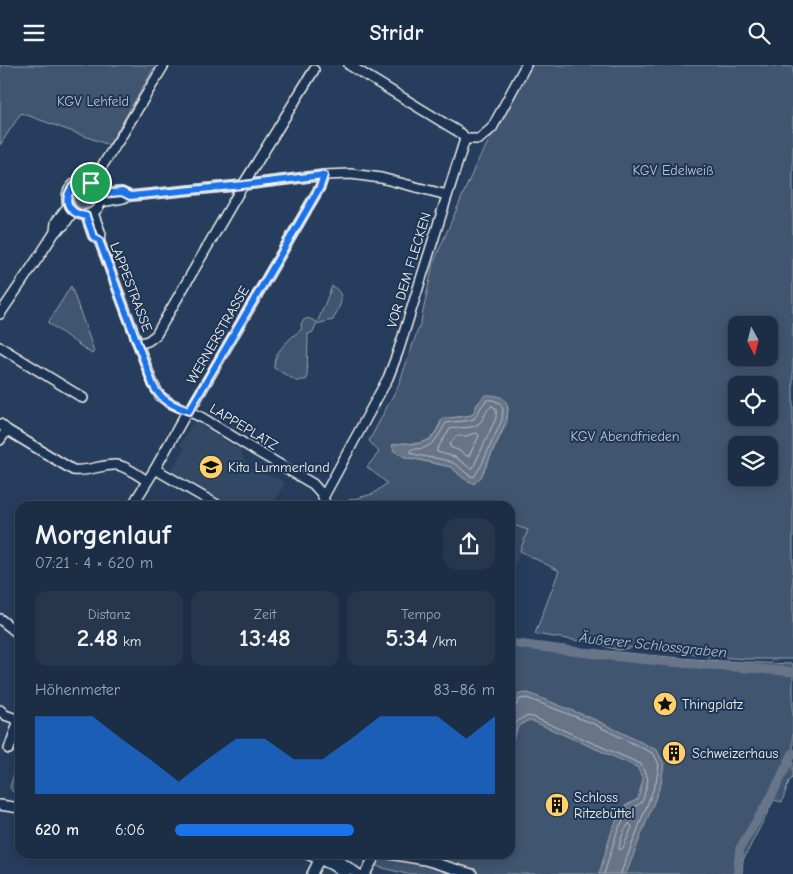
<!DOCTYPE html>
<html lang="de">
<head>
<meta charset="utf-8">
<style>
	body { margin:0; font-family:"Comic Neue",sans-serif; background:#25364d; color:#f1f3f6; height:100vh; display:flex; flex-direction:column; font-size:19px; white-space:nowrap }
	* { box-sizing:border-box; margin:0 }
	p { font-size:16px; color:#a0a8b3 }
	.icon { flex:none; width:28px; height:28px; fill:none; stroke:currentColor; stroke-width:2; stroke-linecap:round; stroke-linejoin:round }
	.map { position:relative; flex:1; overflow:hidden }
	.details { position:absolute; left:15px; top:436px; width:500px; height:358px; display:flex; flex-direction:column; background:#1c2e46; border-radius:15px; box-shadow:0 2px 12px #0003,0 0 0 1px #3a4a5f }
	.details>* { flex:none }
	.needle { width:32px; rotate:173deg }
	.tools { position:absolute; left:728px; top:251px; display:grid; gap:10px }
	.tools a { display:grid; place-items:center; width:50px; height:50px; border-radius:10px; background:#1c2e46; box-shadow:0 2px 12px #0003,0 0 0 1px #3a4a5f; font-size:25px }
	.pin { position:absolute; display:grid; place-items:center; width:42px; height:42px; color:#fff; margin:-21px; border:2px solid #fff; border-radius:50%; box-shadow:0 1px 5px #0007 }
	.round { display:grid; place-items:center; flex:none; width:52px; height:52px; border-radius:15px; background:#25364d }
	.head { display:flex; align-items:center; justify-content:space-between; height:85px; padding:0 20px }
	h1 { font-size:28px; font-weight:700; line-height:38px }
	.metrics { display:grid; grid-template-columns:repeat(3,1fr); gap:8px; height:85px; padding:5px 20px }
	.metrics div { display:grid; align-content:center; border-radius:12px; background:#25364d; text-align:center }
	.metrics b { font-size:25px; font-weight:700 }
	.metrics small { font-size:14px; font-weight:400 }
	.metrics p { font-size:14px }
	.chart { height:140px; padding:10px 20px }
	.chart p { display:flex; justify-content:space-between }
	.chart svg { width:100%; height:90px; margin-top:5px; fill:#1a73e8; opacity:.7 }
	ul { padding:0 20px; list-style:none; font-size:16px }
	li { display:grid; grid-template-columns:80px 60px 1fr; align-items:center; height:38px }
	li i { height:12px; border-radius:6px; background:#1a73e8 }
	header { display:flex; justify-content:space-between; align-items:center; height:65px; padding:0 20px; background:#1c2e46; font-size:22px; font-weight:700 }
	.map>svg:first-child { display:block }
	.built { fill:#334966 }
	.green { fill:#40546f; stroke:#9aa2ac; fill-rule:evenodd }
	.water { fill:#677588; stroke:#9fa7ae }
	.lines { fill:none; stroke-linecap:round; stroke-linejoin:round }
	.shore { stroke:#bcbfc2; stroke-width:1 }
	.stream { stroke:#9fa7ae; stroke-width:2.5 }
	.canal { stroke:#677588; stroke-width:9 }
	.minor-casing { stroke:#f4f1e8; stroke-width:12 }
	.minor { stroke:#1d3557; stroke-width:9 }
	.route-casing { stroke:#fff; stroke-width:10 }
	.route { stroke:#1a73e8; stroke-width:6 }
	.labels { text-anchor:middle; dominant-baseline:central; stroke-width:4; stroke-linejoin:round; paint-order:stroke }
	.park-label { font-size:14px; fill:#bec2c4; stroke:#1d3557 }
	.street-label { font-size:14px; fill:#f4f1e8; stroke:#1d3557 }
	.poi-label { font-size:14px; fill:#f4f1e8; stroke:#1d3557; text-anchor:start }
	.water-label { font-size:15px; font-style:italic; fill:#bcbfc2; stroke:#1d3557 }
</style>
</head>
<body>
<header><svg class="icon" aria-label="menu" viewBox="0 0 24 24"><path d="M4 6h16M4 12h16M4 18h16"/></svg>Stridr<svg class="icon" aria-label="search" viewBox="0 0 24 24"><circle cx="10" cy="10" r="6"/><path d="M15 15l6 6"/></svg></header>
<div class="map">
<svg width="793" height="809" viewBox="0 0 793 809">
	<rect width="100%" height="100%" fill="#263d5d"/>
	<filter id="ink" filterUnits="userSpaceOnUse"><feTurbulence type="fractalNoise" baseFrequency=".02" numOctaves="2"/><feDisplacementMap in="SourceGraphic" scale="10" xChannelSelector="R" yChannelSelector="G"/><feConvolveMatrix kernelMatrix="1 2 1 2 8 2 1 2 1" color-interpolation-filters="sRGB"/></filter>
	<g filter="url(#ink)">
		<g class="built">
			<path d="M193,357L201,360L240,385L246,399L253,406L277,413L285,418L271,441H226L169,409L185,383L180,380Z"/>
			<path d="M510,459L528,465L510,513Z"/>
		</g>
		<g class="green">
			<path d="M0,0H156L109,80L21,48L0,80Z"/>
			<path d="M532,0H759L793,2V594H749L717,592L634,582L618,585L607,582L597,576H580L535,569L559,506L520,486L528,465L510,459V441H340L349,435L373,429L387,418L367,402L379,387L369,376L399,319L421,256L433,199L477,97ZM736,260H769V292H736ZM736,320H769V352H736ZM478,338L508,342L507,357L481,412L463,413L451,402L405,392L403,378C427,380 432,376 442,354C452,352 462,352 472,350ZM736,380H769V412H736Z"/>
			<circle cx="84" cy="133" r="10"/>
			<path d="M71,221L94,286L92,289L48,258Z"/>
			<path d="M332,221C348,230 339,242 333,255L316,259L313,267L308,269L307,314L305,315H299L298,317L274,303C273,287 290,273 302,264L301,260C303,252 310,252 315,257L318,256Z"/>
			<path d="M510,575C604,586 698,597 793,599V713L789,716L782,737L774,735L743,795L742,809H406L376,801L382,789H510Z"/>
			<path d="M20,687V729L12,726L10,722Z"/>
		</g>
		<g class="water">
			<path d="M485,330C524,328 503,363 494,382C490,392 486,402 481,412L474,419L463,413L451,402L405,392L394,386L392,380L403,378L416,379L430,375L438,364L442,354C452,352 462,352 472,350L478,338Z"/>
			<path d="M528,628L596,655L657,685L664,699L661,719L626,809H599L612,765L623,742L638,734L643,714L637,702L532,656H527L518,662L510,682V643L516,629Z"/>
		</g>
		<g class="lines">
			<g class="shore">
				<path d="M487,335H493L500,338L503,344L502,355L481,401L474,412C465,410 460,400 451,397C438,392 423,393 411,388L410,386L412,384C433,385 437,373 446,358C456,356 465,357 474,354L482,341Z"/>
				<path d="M492,341C498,343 496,348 496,353L473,403H470L455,392L437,387V384L450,364C459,361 469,365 478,359C485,355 484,345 492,341Z"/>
				<path d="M476,368L478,369L479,371L469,391H467L460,386L450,382V379L456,371H466Z"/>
				<path d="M510,643L515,642L520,634L527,633L594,659L654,689L659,700L656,717L622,805L621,809"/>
				<path d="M510,669C514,659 521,649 533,652L641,699L648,714L643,735L641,738L627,747L617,767L604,809"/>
				<path d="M629,759L631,760L632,762L623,783L620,785L619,782C621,774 623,765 629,759Z"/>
			</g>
			<path class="stream" d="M510,630L516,634"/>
			<g class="canal">
				<path d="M510,578L611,591L669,597L785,606L793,607"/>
				<path d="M738,809V800L740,783L772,730L793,688"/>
			</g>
			<g class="minor-casing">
				<g id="minor">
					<path d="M349,0L462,69L465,74"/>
					<path d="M465,74H479L492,63L526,0"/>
					<circle cx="84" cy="133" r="17"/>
					<path d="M91,118L119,75L164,0"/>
					<path d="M101,129L121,127L130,131"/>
					<path d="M101,137L123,133L130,131L243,120L324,110L351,109L381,113L447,130"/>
					<path d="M93,148L101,169L99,175L153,319L160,331L170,338L201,352L253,384L313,419L322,429L326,441"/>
					<path d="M86,151L93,171L99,175"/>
					<path d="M55,167L56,157L69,140"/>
					<path d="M0,249L42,187L55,167L64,160L73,146"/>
					<path d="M138,279L148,276L156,270L243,120L314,5"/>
					<path d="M0,282L83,333"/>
					<path d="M0,359L7,365L73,405C88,407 103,399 116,400C126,401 138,410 147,416"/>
					<path d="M0,375L7,365"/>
					<path d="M155,404L219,441"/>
					<path d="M324,431L388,313L398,287L465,74"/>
					<path d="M132,441L155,404L184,352L193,340L320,122L324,110"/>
					<path d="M0,554L20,570"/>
					<path d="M0,645L5,650L19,655"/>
					<path d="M9,684L20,652"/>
					<path d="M0,740L20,743"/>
					<path d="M307,789L332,800L345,809"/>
					<path d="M325,789L342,798L358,809"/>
					<path d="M390,789L425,795L472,809"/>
					<path d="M312,809L322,789"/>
					<path d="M365,809L376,789"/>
				</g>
			</g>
			<use href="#minor" class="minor"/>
		</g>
	</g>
	<g class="lines" filter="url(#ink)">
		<g class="route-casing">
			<path id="route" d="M324,110L320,122L189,346C174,341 160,335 153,320L99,175L93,171L86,151C44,144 84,93 101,129L122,127L130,131L243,120Z"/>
		</g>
		<use href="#route" class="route"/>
	</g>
	<defs>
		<g id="school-disc" transform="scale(1.25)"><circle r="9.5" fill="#ffd166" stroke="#1d3557"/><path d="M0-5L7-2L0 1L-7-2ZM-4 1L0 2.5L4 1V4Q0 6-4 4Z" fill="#111"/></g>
		<g id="sight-disc" transform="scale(1.25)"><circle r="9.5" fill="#ffd166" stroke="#1d3557"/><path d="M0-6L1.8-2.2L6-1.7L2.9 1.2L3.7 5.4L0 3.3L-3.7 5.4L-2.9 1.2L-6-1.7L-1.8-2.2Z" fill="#111"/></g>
		<g id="building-disc" transform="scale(1.25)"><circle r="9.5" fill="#ffd166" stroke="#1d3557"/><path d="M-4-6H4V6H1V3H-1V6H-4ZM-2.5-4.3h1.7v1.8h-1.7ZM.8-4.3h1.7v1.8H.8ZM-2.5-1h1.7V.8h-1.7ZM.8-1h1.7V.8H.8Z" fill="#111"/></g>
	</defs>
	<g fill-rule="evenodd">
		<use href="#school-disc" x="211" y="402"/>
		<use href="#sight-disc" x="665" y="639"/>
		<use href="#building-disc" x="674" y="688"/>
		<use href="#building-disc" x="557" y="740"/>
	</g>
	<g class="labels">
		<g class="park-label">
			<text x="93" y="36">KGV Lehfeld</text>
			<text x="673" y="105">KGV Edelweiß</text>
			<text x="625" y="371">KGV Abendfrieden</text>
		</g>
		<g class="street-label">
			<text transform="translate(409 205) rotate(-73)">VOR DEM FLECKEN</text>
			<text transform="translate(131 222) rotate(69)">LAPPESTRASSE</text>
			<text transform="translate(218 270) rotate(-60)">WERNERSTRASSE</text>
			<text transform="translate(244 362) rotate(31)">LAPPEPLATZ</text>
		</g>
		<g class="poi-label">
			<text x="228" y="402">Kita Lummerland</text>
			<text x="682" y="639">Thingplatz</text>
			<text x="692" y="688">Schweizerhaus</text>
			<text x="574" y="732">Schloss<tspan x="574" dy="16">Ritzebüttel</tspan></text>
		</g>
		<g class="water-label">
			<text transform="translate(653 580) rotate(6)">Äußerer Schlossgraben</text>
		</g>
	</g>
</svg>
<div class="tools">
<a><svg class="needle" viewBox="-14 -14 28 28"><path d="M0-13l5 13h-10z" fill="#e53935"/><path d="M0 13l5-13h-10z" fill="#a0a8b3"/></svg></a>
<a><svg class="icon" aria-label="locate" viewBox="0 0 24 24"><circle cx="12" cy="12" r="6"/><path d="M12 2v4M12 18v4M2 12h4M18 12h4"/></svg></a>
<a><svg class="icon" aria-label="layers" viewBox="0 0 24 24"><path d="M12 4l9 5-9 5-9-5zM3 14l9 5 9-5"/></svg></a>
</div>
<div class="pin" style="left:91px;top:118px;background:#1e9e55"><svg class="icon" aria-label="arrive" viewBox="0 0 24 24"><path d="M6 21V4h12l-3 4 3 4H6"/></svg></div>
<section class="details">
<div class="head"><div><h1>Morgenlauf</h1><p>07:21 · 4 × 620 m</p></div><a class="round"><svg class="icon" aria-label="share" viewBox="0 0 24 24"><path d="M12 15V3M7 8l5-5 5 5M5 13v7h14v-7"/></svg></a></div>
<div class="metrics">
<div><p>Distanz</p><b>2.48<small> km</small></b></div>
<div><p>Zeit</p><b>13:48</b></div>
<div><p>Tempo</p><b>5:34<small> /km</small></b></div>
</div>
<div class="chart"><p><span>Höhenmeter</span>83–86 m</p>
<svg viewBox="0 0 160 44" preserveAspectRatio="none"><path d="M0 44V6L10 6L20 6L30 17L40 27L50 38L60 27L70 17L80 17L90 27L100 27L110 17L120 6L130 6L140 6L150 17L160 6V44z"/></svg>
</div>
<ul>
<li><b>620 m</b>6:06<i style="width:56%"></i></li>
</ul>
</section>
</div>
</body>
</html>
